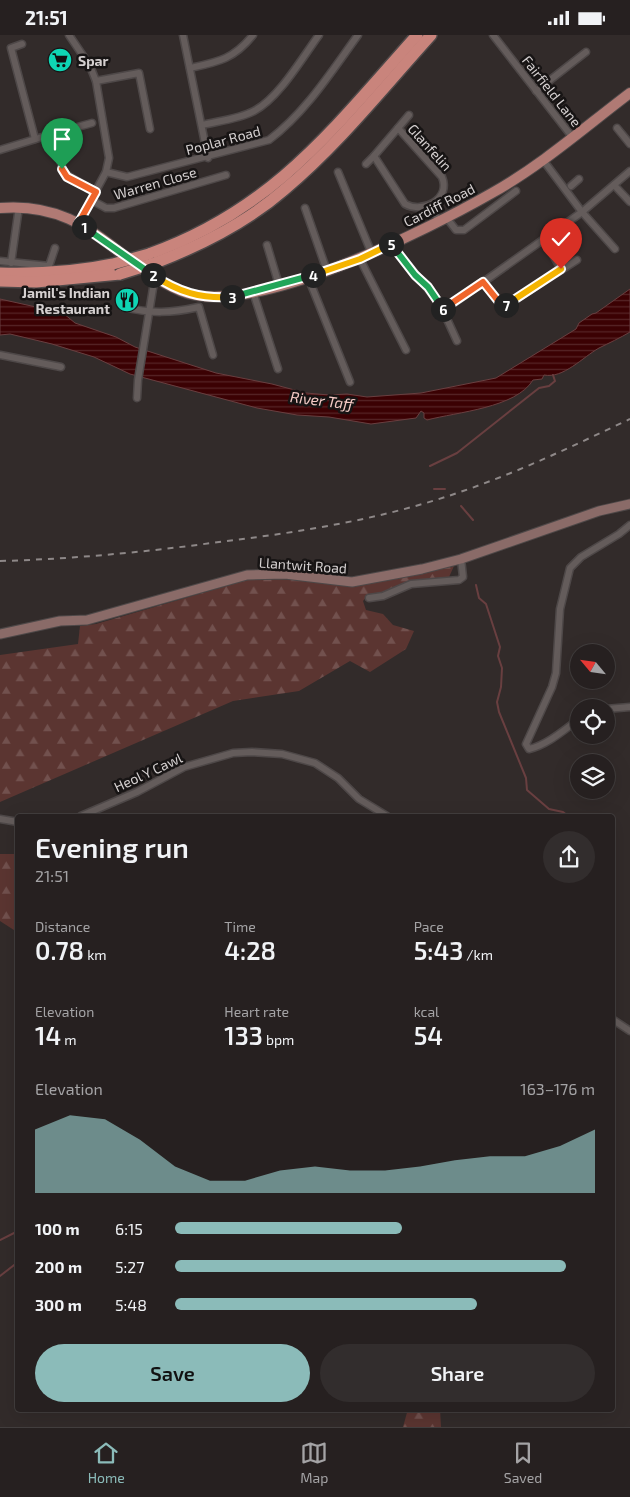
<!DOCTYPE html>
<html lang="en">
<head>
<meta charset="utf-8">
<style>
	body { margin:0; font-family:"Exo 2",sans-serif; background:#322d2d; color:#f1f3f6; height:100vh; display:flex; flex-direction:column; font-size:19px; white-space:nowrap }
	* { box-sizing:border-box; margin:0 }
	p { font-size:16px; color:#a4a3a5 }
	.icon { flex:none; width:28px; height:28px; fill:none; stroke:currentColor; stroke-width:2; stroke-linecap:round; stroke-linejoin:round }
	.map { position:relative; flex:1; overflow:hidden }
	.drawer { position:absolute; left:15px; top:779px; width:600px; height:598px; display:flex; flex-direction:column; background:#262020; border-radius:5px; box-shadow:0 5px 20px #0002,0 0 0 1px #423e3e }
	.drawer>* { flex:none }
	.needle { width:32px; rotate:299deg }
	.tools { position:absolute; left:570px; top:609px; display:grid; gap:10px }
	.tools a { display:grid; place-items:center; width:45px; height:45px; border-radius:50%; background:#262020; box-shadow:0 5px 20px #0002,0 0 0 1px #423e3e; font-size:25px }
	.pin { position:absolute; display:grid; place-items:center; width:42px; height:42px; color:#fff; margin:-51px -21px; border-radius:50% 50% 50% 0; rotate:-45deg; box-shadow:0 0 5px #0007 }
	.pin .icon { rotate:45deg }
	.km { position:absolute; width:25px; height:25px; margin:-12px; border-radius:50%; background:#222; color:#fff; font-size:14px; line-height:25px; text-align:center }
	.round { display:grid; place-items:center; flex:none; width:52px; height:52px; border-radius:26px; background:#322d2d }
	.headline { display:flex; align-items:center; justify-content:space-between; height:85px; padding:0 20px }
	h1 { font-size:28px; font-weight:600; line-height:38px }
	.figures { display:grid; grid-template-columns:repeat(3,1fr); gap:8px; height:85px; padding:5px 20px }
	.figures div { display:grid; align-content:center }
	.figures b { font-size:25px; font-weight:600 }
	.figures small { font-size:14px; font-weight:400 }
	.figures p { font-size:14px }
	.chart { height:140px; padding:10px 20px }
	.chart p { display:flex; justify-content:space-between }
	.chart svg { width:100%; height:90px; margin-top:5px; fill:#8bbbb9; opacity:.7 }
	.cta { display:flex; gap:10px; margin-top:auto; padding:10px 20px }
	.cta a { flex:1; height:58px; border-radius:30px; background:#8bbbb9; color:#111; font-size:20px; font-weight:600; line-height:58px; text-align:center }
	.cta a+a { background:#322d2d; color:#f1f3f6 }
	ul { padding:0 20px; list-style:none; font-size:16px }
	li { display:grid; grid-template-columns:80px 60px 1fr; align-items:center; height:38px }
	li i { height:12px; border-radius:6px; background:#8bbbb9 }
	.status { display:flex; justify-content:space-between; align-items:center; height:35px; padding:0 25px; background:#262020; direction:ltr }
	.status svg { height:14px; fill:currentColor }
	.dock { display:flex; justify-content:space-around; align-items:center; height:70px; border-top:1px solid #423e3e; background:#262020; font-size:14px; color:#a4a3a5 }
	.dock a { display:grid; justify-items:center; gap:2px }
	.dock .selected { color:#8bbbb9 }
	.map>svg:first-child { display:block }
	.forest { fill:url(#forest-firs) }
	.water { fill:url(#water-rules); stroke:#693f40 }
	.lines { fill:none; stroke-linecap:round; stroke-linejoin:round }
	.stream { stroke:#693f40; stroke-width:2 }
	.minor-casing { stroke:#4e4848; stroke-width:9 }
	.secondary-casing { stroke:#4e4848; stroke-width:11 }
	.primary-casing { stroke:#4e4848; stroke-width:12 }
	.trunk-casing { stroke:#4e4848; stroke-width:14 }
	.minor { stroke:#645c5b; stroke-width:6 }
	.secondary { stroke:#8a6b68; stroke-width:9 }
	.primary { stroke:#b07a74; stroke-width:10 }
	.trunk { stroke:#c9847c; stroke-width:11 }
	.rail { stroke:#8e8888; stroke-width:2; stroke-dasharray:6 6; stroke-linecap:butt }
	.trunk-bridge-casing { stroke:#4e4848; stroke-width:14; stroke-linecap:butt }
	.trunk-bridge { stroke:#c9847c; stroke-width:11 }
	.split-1-casing { stroke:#fff; stroke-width:10 }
	.split-2-casing { stroke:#fff; stroke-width:10 }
	.split-3-casing { stroke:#fff; stroke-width:10 }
	.split-4-casing { stroke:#fff; stroke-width:10 }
	.split-5-casing { stroke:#fff; stroke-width:10 }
	.split-6-casing { stroke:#fff; stroke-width:10 }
	.split-7-casing { stroke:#fff; stroke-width:10 }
	.split-8-casing { stroke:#fff; stroke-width:10 }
	.split-1 { stroke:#f0652b; stroke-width:6 }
	.split-2 { stroke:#22a559; stroke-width:6 }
	.split-3 { stroke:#f5b400; stroke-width:6 }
	.split-4 { stroke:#22a559; stroke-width:6 }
	.split-5 { stroke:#f5b400; stroke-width:6 }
	.split-6 { stroke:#22a559; stroke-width:6 }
	.split-7 { stroke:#f0652b; stroke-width:6 }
	.split-8 { stroke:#f5b400; stroke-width:6 }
	.labels { text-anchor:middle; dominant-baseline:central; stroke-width:5; stroke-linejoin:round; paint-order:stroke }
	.poi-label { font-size:14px; font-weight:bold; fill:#d5d0d0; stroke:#171414; text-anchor:start }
	.street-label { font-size:14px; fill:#d5d0d0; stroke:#171414 }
	.water-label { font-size:15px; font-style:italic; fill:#f3c9c4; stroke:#171414 }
</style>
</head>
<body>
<div class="status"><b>21:51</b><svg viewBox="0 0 49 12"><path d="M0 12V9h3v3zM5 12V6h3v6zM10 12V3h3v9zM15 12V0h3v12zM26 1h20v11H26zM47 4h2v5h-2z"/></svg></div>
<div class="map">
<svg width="630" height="1392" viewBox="0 0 630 1392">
	<defs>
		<pattern id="forest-firs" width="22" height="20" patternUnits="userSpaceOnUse" patternTransform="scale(1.25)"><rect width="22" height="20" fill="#5b3531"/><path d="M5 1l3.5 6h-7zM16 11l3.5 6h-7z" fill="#72514e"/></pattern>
		<pattern id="water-rules" width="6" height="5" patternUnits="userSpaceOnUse" patternTransform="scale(1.25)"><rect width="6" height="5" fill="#3b0103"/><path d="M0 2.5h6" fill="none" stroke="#562527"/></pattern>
	</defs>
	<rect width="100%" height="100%" fill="#322b2a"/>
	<g class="forest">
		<path d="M454,531L449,542L412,546L382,558L368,560L363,566L366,575L383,579L393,590L414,596L406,614L370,637L350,626L299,656L233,666L0,767V620L78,609L80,591L96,589L247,545L281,544L353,550L412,541Z"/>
		<path d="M0,819H17V897L0,886Z"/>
		<path d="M408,1374L420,1378L421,1374H440L441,1392H403Z"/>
	</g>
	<path class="water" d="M630,254V297C620,303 609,308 599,313C583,322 563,344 544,340L542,344L533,345C516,373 457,377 427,385L424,383V378L421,376L416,383L371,389L329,382L297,380L257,373L130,339L94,322L52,309L10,299L0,300V264L63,278L75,288L116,302L135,312L216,338L272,349L306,358L329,360L347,359L367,362L421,358L496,343L576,294L579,288L592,279L596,278Z"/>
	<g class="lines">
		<g class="stream">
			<path d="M430,431L457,418L539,353L549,351L555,346L553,340"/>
			<path d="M434,454H445"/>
			<path d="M461,471L473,485"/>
			<path d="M476,550L479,563L486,569L500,612L498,621L502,633L501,652L497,667L499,677L526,743L527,755L549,774L563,777L568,781"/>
			<path d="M0,1205L18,1196"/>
			<path d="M0,1241L18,1227"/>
		</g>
		<g class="minor-casing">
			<g id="minor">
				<path d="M69,0L90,31L96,46L109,123L106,137L78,189"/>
				<path d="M183,0L208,123"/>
				<path d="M493,0L573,103"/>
				<path d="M22,9L11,13L35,104"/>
				<path d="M190,33C218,27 234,24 253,0"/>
				<path d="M96,46L139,38L150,94"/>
				<path d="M536,56L586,17"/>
				<path d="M202,90C219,86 239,84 254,76C279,63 302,23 319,0"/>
				<path d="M398,93L442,142C451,164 423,179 405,169L374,121Z"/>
				<path d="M398,93L409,80"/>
				<path d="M617,93L630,109"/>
				<path d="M52,99L92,88"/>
				<path d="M0,115L52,99L64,138L96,157"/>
				<path d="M543,125L582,177L615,214"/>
				<path d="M366,129L374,121"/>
				<path d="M106,137L127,142L269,105C306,77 331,37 358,0"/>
				<path d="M338,137L372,219"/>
				<path d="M614,150L630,167"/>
				<path d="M571,151L579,144"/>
				<path d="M91,165L106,173H114L226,140"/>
				<path d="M430,170L439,186"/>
				<path d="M305,173L327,236"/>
				<path d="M446,182L456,195H464L516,156"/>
				<path d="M544,204L561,234"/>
				<path d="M391,209L440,269L457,306"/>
				<path d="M267,210L279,250"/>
				<path d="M360,224L406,315"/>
				<path d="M0,226L49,231L55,213"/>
				<path d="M11,228L19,172"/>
				<path d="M308,242L350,347"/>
				<path d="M483,247L503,272L577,225"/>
				<path d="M253,257L278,334"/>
				<path d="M123,272C152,279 171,278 199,272L213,320"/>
				<path d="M444,275L582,177L630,136"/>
				<path d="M0,320L61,332"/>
				<path d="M137,363L138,345L155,241"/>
				<path d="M369,563L383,561L411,549L459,545L463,542L461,524"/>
				<path d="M606,674L630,672"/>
				<path d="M579,684C564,695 547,710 529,714L526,709L552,652L556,638L560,574L570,533L581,522L619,499L630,490"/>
				<path d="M81,781L137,757L184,732L233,718L252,717L282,719L315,728L338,743L359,764L387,781"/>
				<path d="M0,784L18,787"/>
				<path d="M612,984L630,996"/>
			</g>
		</g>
		<g class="secondary-casing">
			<path id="secondary" d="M0,599L60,586L87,585L247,540L285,539L352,547L422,534L461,524L599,476L630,469"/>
		</g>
		<g class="primary-casing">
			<path id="primary" d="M0,173C88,166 112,226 181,256C250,285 429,194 492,158C542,130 585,92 630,58"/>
		</g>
		<g class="trunk-casing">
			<g id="trunk">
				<path d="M149,219C273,175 333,94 417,0"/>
				<path d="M155,228C202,210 246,188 284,155C338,110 384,52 431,0"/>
				<path d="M0,238C39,239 76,237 113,229"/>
				<path d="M0,246L36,247L120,239"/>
			</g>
		</g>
		<use href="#minor" class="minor"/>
		<use href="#secondary" class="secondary"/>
		<use href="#primary" class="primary"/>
		<use href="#trunk" class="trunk"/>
		<path class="rail" d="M0,526C73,524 146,517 219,507C301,497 384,484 463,456C521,436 575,410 630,384"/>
		<g class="trunk-bridge-casing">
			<g id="trunk-bridge">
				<path d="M113,229L149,219"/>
				<path d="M120,239L155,228"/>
			</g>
		</g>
		<use href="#trunk-bridge" class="trunk-bridge"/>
	</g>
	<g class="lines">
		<g class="split-1-casing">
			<path id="split-1" d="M62,134L67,142L96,157L78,189L84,192"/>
		</g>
		<g class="split-2-casing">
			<path id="split-2" d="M84,192L153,240"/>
		</g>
		<g class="split-3-casing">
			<path id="split-3" d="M153,240C178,257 201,264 232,262"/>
		</g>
		<g class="split-4-casing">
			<path id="split-4" d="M232,262L313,240"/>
		</g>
		<g class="split-5-casing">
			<path id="split-5" d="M313,240L360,224L391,209"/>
		</g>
		<g class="split-6-casing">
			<path id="split-6" d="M391,209L415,240L428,252L443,274"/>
		</g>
		<g class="split-7-casing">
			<path id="split-7" d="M443,274L483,247L503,272L506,270"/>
		</g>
		<g class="split-8-casing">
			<path id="split-8" d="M506,270L561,234"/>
		</g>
		<use href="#split-1" class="split-1"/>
		<use href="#split-2" class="split-2"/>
		<use href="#split-3" class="split-3"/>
		<use href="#split-4" class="split-4"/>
		<use href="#split-5" class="split-5"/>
		<use href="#split-6" class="split-6"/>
		<use href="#split-7" class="split-7"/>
		<use href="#split-8" class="split-8"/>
	</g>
	<defs>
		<g id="supermarket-disc" transform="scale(1.25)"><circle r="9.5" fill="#0fd5b4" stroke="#171414"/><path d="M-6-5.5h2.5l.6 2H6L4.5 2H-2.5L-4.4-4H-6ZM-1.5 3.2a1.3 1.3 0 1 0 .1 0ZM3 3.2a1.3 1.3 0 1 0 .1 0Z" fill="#111"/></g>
		<g id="restaurant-disc" transform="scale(1.25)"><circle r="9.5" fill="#0fd5b4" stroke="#171414"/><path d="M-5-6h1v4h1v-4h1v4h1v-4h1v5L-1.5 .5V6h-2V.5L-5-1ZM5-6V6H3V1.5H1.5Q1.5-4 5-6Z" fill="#111"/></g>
	</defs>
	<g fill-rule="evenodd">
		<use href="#supermarket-disc" x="60" y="25"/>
		<use href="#restaurant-disc" x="127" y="265"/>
	</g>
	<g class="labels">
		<g class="poi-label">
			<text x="78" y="25">Spar</text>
			<text x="110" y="257" text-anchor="end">Jamil's Indian<tspan x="110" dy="16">Restaurant</tspan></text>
		</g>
		<g class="street-label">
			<text transform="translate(552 56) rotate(52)">Fairfield Lane</text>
			<text transform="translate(223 105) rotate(-15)">Poplar Road</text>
			<text transform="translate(430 112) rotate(48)">Glanfelin</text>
			<text transform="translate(155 148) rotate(-16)">Warren Close</text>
			<text transform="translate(439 170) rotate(-27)">Cardiff Road</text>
			<text transform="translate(303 530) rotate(4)">Llantwit Road</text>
			<text transform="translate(148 737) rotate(-25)">Heol Y Cawl</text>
		</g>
		<g class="water-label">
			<text transform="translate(322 365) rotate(7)">River Taff</text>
		</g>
	</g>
</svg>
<div class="tools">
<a><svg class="needle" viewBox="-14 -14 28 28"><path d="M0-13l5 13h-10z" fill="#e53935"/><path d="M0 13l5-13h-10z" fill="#a4a3a5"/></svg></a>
<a><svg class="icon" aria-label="locate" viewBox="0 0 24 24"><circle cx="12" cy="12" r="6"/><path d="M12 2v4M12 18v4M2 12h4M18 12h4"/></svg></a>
<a><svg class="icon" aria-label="layers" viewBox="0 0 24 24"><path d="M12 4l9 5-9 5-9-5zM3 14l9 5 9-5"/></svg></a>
</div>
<div class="pin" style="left:62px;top:134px;background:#1e9e55"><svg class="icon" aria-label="arrive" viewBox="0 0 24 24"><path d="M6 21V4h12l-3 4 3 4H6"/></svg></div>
<div class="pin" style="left:561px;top:234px;background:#d93025"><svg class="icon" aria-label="check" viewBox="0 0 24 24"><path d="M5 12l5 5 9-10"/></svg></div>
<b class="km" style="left:84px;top:192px">1</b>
<b class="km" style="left:153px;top:240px">2</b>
<b class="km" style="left:232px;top:262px">3</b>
<b class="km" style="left:313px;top:240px">4</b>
<b class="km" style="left:391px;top:209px">5</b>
<b class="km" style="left:443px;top:274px">6</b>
<b class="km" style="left:506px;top:270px">7</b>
<section class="drawer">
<div class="headline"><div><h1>Evening run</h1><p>21:51</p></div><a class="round"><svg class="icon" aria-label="share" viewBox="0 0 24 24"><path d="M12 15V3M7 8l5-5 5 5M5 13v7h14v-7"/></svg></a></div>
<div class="figures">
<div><p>Distance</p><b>0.78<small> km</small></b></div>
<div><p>Time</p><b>4:28</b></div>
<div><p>Pace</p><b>5:43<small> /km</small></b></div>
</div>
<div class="figures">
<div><p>Elevation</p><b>14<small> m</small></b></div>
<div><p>Heart rate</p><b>133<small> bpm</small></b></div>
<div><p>kcal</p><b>54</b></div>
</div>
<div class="chart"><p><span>Elevation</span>163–176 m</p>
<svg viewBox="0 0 160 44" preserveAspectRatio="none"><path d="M0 44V13L10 6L20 8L30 18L40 31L50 38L60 38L70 33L80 31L90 33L100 33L110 31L120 28L130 26L140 26L150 21L160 13V44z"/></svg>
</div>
<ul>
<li><b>100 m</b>6:15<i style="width:54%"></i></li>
<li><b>200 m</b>5:27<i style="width:93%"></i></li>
<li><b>300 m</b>5:48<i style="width:72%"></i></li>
</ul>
<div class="cta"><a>Save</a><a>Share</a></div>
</section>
</div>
<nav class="dock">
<a class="selected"><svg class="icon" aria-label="home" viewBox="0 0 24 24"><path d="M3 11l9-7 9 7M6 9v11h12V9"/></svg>Home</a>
<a><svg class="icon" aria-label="map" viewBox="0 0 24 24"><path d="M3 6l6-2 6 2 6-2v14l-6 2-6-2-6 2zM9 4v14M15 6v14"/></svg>Map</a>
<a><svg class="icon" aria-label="saved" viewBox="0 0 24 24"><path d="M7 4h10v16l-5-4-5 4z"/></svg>Saved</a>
</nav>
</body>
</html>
